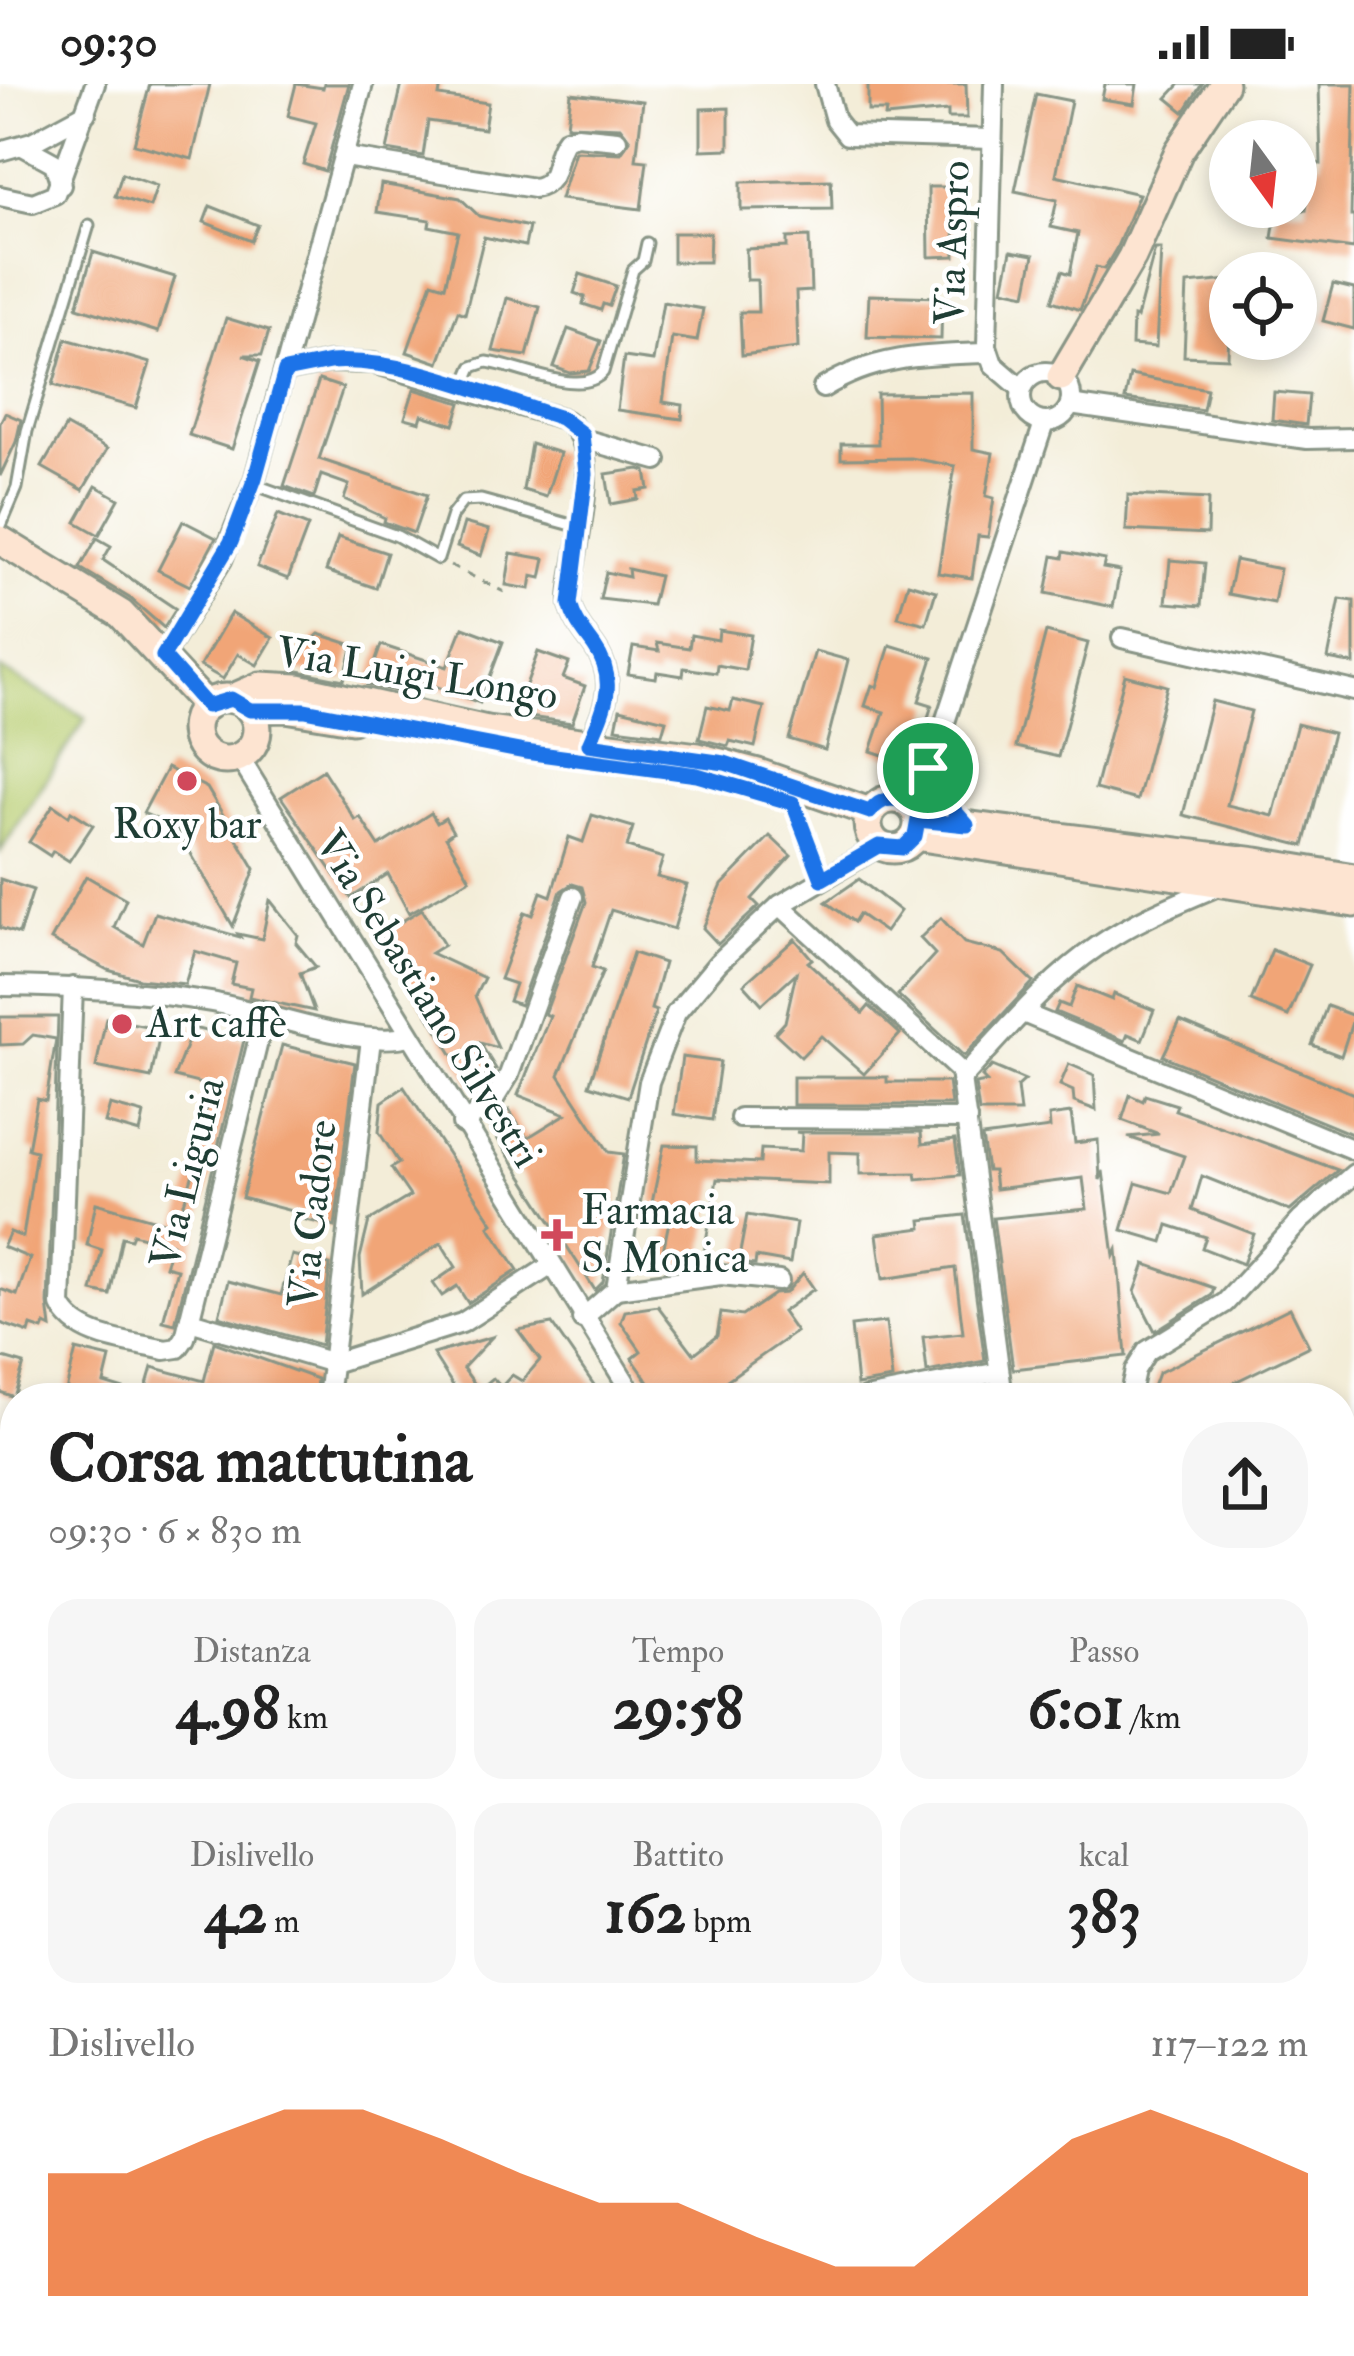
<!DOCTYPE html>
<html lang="it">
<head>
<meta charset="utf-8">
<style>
	body { margin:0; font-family:"IM FELL Double Pica",serif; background:#f6f6f6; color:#222; height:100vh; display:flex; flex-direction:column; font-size:45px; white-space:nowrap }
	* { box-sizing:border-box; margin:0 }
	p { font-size:39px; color:#767676 }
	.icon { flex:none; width:66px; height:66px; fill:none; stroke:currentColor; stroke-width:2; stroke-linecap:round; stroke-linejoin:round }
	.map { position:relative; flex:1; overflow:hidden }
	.drawer { position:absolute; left:0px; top:1299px; width:1356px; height:975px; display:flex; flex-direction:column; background:#fff; border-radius:48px 48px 0 0; box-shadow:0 6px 18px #0003 }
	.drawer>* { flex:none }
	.needle { width:78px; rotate:165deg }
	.controls { position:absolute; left:1209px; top:36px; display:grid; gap:24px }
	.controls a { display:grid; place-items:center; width:108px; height:108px; border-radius:50%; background:#fff; box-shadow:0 6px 18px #0003; font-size:60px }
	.pin { position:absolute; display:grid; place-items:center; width:102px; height:102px; color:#fff; margin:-51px; border:6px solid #fff; border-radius:50%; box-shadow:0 3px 12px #0007 }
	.round { display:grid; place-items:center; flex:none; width:126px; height:126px; border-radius:48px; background:#f6f6f6 }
	.overview { display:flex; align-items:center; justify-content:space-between; height:204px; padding:0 48px }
	h1 { font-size:66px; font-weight:700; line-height:90px }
	.metrics { display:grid; grid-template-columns:repeat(3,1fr); gap:18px; height:204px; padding:12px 48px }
	.metrics div { display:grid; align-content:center; border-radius:30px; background:#f6f6f6; text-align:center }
	.metrics b { font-size:60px; font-weight:700 }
	.metrics small { font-size:33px; font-weight:400 }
	.metrics p { font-size:33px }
	.chart { height:336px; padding:24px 48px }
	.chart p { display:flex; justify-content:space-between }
	.chart svg { width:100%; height:216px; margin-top:12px; fill:#ea580c; opacity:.7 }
	.status { display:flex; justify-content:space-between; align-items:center; height:84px; padding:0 60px; background:#fff; direction:ltr }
	.status svg { height:33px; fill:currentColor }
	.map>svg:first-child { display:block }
	.green { fill:#b8cd71; stroke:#6c8552; stroke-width:3 }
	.forest { fill:#92b063; stroke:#58764c; stroke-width:3 }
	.building { fill:#f1a577 }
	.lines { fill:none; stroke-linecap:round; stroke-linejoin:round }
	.lane-casing { stroke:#899586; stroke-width:15 }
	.street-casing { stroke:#899586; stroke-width:24 }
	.secondary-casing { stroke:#899586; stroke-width:33 }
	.primary-casing { stroke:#899586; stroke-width:36 }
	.path { stroke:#899586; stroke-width:3; stroke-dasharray:9 9; stroke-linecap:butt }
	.lane { stroke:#fff; stroke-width:9 }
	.street { stroke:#fff; stroke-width:18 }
	.secondary { stroke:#fde4d1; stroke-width:27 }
	.primary { stroke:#fabb8c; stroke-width:30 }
	.route-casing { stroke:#fff; stroke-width:24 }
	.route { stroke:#1a73e8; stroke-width:15 }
	.poi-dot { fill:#d1495b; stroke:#fff; stroke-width:4.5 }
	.labels { text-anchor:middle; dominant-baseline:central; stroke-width:9; stroke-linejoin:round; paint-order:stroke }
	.street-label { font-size:42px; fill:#1f3d34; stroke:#fff }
	.poi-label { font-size:42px; fill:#1f3d34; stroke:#fff; text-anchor:start }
</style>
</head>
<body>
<div class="status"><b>09:30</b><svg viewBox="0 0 49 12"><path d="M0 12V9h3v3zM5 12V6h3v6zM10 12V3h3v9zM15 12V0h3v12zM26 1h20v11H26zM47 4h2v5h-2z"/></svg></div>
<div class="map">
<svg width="1354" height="2272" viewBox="0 0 1354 2272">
	<rect width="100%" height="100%" fill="#fff"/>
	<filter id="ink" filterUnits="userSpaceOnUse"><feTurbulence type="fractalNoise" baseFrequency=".00833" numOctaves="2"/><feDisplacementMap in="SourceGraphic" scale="24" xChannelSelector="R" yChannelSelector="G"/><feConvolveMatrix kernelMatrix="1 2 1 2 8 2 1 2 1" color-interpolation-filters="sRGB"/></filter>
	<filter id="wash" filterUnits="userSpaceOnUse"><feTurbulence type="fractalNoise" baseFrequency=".004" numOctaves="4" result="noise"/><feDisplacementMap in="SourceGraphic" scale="48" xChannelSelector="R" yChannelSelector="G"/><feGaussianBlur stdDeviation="2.7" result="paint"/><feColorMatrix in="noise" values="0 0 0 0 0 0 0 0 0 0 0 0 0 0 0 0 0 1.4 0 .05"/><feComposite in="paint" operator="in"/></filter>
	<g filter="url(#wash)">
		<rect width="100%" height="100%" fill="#f3edd8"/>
		<path class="green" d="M0,585L86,634L0,768Z"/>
		<path class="forest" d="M0,1798L15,1810V2259H335L344,2272H0Z"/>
		<g id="blocks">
			<g class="building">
				<path d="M150,0H210L192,75L134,60Z"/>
				<path d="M296,0L323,4L324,0H349L325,87L303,80L316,39L288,32Z"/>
				<path d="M402,0H441L439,12L488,19L484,45L428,37L423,72L387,66Z"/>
				<path d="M868,0H966L967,34H948V27L885,33L886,27H868Z"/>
				<path d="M1105,0H1137L1134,20L1102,15Z"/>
				<path d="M1180,0H1202L1184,28L1167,14Z"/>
				<path d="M1319,0H1354L1351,132H1354V165L1272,154L1277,123L1306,126L1312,79L1321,80Z"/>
				<path d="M571,9L643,17L636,76L647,77L641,125L560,115L575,67L621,69L630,56L620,43L567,41Z"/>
				<path d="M1036,10L1071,17L1056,91L1139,110L1116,165L1104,185L1096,183L1080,226L1052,217L1062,187L1070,190L1078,149L1051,143L1057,116L1015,107Z"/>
				<path d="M729,24V65L701,66V25Z"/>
				<path d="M122,90L157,102L150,123L115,112Z"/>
				<path d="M831,96L832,125L741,126V98Z"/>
				<path d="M381,100L460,114L479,132L529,143L525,162L484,153L465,230L458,227L439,279L407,268L432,198L445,202L458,148L429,142L430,136L377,128Z"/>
				<path d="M928,103H953L955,172L929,173Z"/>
				<path d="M210,122L258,141L251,157L204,138Z"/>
				<path d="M673,149H710L709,178H673Z"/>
				<path d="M809,153L811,207L796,208L798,264L742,271L740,228H758L757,196H747L746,165L787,163V154Z"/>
				<path d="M1155,165H1161L1156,263L1132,261L1133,233L1137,234Z"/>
				<path d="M1011,167L1034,171L1026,210L1003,205Z"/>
				<path d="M93,168L175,193L158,248L77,223Z"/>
				<path d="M580,190L616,202L609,222L603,220L601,226L583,220L585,213L574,209Z"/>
				<path d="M1230,196L1228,274L1184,272L1187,200Z"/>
				<path d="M1333,200L1354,205V245L1323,237Z"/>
				<path d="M869,211L942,213L941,255L867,253Z"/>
				<path d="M507,214L540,223L527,272L493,267Z"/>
				<path d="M663,218L703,225L697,257L672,253L663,318L683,321L682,335L617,326L624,273L653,277Z"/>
				<path d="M226,234L269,247L262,271H243L260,277L232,365L189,351Z"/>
				<path d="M568,245L601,257L589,287L570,289L554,283Z"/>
				<path d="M66,255L150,279L136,324L53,301Z"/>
				<path d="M1130,291L1207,305L1203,326L1125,315Z"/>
				<path d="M319,296L343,304L319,375L427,411L414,449L384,438L385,434L344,415L349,401L321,391L314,413L284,402Z"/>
				<path d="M414,305L461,319L454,341L422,331L420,338L405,334Z"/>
				<path d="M1274,308L1309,311L1306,341L1272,336Z"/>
				<path d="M973,309V365L993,369L986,412L994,414L988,453L978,452L972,494L938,489L955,382L911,374L841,375V360H878L877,310Z"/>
				<path d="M5,329L21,336L16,358L0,392V339Z"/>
				<path d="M66,342L107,365L83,406L42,383Z"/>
				<path d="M531,360L560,369L546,413L523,406Z"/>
				<path d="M639,385L646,387L649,405L637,407L638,415L611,420L606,390Z"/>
				<path d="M96,402L119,415L99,451L76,438Z"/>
				<path d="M1128,411L1208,415L1207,450L1126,446Z"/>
				<path d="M278,430L308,442L288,495L257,483Z"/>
				<path d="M183,437L216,454L190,502L158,486Z"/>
				<path d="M464,439L489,446L481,472L457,463Z"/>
				<path d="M338,453L387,469L376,504L326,487Z"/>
				<path d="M97,454L111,462L103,476L176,525L164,544L131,515L80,484Z"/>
				<path d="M1064,468L1105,476L1103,484L1120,487L1113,523L1046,509L1053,472L1063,474Z"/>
				<path d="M511,469L545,475L541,494L532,492L530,505L506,501Z"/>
				<path d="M1170,476L1205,479L1201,522L1166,519Z"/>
				<path d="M1235,476L1280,485L1274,519L1228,510Z"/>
				<path d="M628,485L659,492L652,521L600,515L606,488L629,493Z"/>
				<path d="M908,499L936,507L926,540L898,533Z"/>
				<path d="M1340,515L1354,517V580L1328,575Z"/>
				<path d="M231,529L273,554L257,581L238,570L223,595L200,582Z"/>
				<path d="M463,543L503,558L480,619L424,598L419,612L367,601L381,561L447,583Z"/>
				<path d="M719,546L751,551L745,586L717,581L716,589L684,584L683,592L657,588L656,594L628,590L633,563L659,567L657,559L689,564L691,551L718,556Z"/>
				<path d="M1046,548L1088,559L1058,673L1016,663Z"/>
				<path d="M319,550L353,561L344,596L293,586V574Z"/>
				<path d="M890,561L933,574L919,617L932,621L913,681L871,667L884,628L865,622L872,601L877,603Z"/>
				<path d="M815,567L848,576L825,666L789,655Z"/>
				<path d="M538,568L569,579L563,594L585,602L572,639L515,631Z"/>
				<path d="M1125,591L1167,602L1137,716L1095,705Z"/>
				<path d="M733,616L764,623L755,663L730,657L728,662L699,655L707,622L730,627Z"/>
				<path d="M1212,617L1251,627L1227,721L1273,732L1297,640L1333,649L1304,762L1183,731Z"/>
				<path d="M620,625L666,636L662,650L616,644Z"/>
				<path d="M167,684L207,704L255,785L233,842L176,744L143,729Z"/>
				<path d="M323,686L355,736L360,733L379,762L431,729L437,739L445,734L453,748L446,753L470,795L409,829L388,790L351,814L281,713Z"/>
				<path d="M53,721L69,732L71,727L93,741L69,777L53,767L50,772L29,758Z"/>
				<path d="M592,731L633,743L627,763L663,774L657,793L687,801L674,845L611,826L592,883L603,887L559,991L609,1068L624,1070L603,1198L595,1206L488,1040L509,1026L527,1054L566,1030L518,1011L550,932L545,930L586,818L582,803L572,800L561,807L520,921L509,917L515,900L500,895L525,828L533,831L541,808L551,812L569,753L583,758Z"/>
				<path d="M770,752L791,772L752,815L759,822L718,860L703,844L722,801Z"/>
				<path d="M86,792L126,815L114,843L143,860L155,829L240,853L238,850L262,855L270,816L298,851L296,859L316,883L300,889L314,927L249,913L251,904L231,900L236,879L195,867L185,900L139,895L108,886L51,856Z"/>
				<path d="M0,795L33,806L19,850L0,844Z"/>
				<path d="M859,795L900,827L885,848L859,830L854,838L826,818Z"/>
				<path d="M422,825L444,861L431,869L484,894L475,912L498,964L480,959L496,985L471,1001L379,851Z"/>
				<path d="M941,834L964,859L1003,869L1033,898L964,972L898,911L935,870L920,854Z"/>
				<path d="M795,855L812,875L808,878L863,929L869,922L900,950L864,990L821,952L801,973L775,949L785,938L796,889L762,920L744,900Z"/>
				<path d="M1272,866L1310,881L1288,932L1251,917Z"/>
				<path d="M633,869L664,879L651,925L656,927L628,1013L589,1001Z"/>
				<path d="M1077,902L1112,916L1114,910L1154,926L1142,956L1128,950L1125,957L1055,928L1059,919L1069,923Z"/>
				<path d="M1327,922L1354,932L1341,972L1312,961Z"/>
				<path d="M0,933H58L48,1220L51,1244L45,1241L43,1246L31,1242L29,1249L0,1239V1205L17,1211L30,1174L3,1163L10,1148L23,1153L36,1067L28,1065L37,1015L46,1017L56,955L33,951L23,960L0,961Z"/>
				<path d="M106,934L161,945L151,994L96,983Z"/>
				<path d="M1180,937L1354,1010V1051L1163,972Z"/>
				<path d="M193,944L244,956L175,1240L163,1237L177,1185L165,1182L172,1160L133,1150L131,1155L122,1153L110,1211L92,1207L102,1166L87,1161L96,1119L177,1142L195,1083L210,1002L174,993Z"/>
				<path d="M282,961L355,979L335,1143L302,1135L303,1130L242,1114Z"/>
				<path d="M682,973L720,978L712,1036L674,1030Z"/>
				<path d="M1069,980L1094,991L1096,1026L1074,1018L1073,1007L1060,1001Z"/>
				<path d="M992,982L1025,996L1017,1003L1020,1028H979L975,1000L987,998L982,993Z"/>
				<path d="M793,993H887V998H948L951,1021H793Z"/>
				<path d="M404,1003L493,1139L489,1142L518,1186L468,1219L457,1202L442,1212L433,1199L456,1183L441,1159L362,1210L360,1174L369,1137L410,1112L391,1084L399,1079L379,1048L382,1018Z"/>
				<path d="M1130,1011L1143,1017L1145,1011L1177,1021L1175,1026L1338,1086L1290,1127L1202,1092L1192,1126L1254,1150L1243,1180L1202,1164L1206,1153L1168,1141L1163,1158L1122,1146L1136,1099L1171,1109L1184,1072L1128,1053L1159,1050L1122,1036Z"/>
				<path d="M110,1021L144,1030L140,1049L105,1039Z"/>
				<path d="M1071,1029L1075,1059L1098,1056L1100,1096L1103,1087L1114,1172L1117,1166L1126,1272L1013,1285L993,1134L1087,1125L1083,1094L995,1105L993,1087H987L982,1053L1050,1044L1049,1032Z"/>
				<path d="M796,1048H921L922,1060L955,1056L960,1091L917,1095L916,1089L860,1090V1069L829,1068V1100L717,1095L702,1180L661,1177L672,1123L652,1119L664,1061L697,1062V1076L760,1079L761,1065L801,1067L802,1049Z"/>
				<path d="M747,1131L796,1139L790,1179L756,1173L755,1181L738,1179Z"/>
				<path d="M965,1131L985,1277L927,1288L923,1253L963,1249L955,1184L883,1195L877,1150L922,1144L921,1136Z"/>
				<path d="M292,1171L330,1181L321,1261L219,1232L228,1197L281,1211Z"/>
				<path d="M1145,1180L1214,1204L1212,1211L1155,1247L1135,1208Z"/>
				<path d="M803,1189L814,1205L782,1228L796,1248L710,1308L714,1314H660L632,1274L641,1267L621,1238L625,1227L658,1222L694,1270L717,1252L721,1229L742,1232L774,1210L786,1209Z"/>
				<path d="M1290,1224L1309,1262L1202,1314H1149L1158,1289Z"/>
				<path d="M886,1238L892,1295L857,1301L851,1242Z"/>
				<path d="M552,1240L603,1314H461L433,1270L492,1253L463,1284L479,1306L493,1294L501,1303L512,1291L522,1297L540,1276L518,1246Z"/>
				<path d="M214,1258L317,1295L315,1314H279L236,1303L233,1314H143L152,1283L204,1297Z"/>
				<path d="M76,1266L110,1274L104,1299L140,1310L139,1314H83L65,1310Z"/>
				<path d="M0,1273L24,1280L14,1313L0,1308Z"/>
				<path d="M0,1356L15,1360V1404L10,1423L0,1422Z"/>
				<path d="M0,1484L15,1487V1604L0,1592Z"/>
				<path d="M0,1630L15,1637V1684L0,1679Z"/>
				<path d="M0,1707L15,1712V1767L0,1760Z"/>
			</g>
		</g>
	</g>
	<g filter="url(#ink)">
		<use href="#blocks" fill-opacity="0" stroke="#899586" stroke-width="3"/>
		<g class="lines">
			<g class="lane-casing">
				<g id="lane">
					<path d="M463,304L472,283L487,278C519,282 581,314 603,288L633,186L643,177L647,159"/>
					<path d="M253,400L397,452L438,475L452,431L463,417L481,416L579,443"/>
					<path d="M0,444L17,404L27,347L89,141"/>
					<path d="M929,687L959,733"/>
					<path d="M793,719L822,795"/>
					<path d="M1266,2259L1284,2272"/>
					<path d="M448,2263L454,2272"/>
					<path d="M878,2272L882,2259"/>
				</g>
			</g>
			<g class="street-casing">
				<g id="street">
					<path d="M825,0L835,36L847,51L992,55"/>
					<path d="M994,0L987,262L993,280L1022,305"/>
					<path d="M23,62L54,79L61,101"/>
					<path d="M0,67L32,58L86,29"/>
					<path d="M345,73L534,104C562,99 551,73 566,55L577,52L617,56"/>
					<path d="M0,112L33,119L55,110L95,0"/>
					<path d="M285,287L330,278L373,279L561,334C612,356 569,475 570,520C574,537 584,548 594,562C619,597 604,625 589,660"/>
					<circle cx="1046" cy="313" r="25"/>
					<path d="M823,304C875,271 928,271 987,269"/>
					<path d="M1070,321L1307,355L1354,354"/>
					<path d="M583,355L657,376"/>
					<path d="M1122,554L1354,607"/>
					<path d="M163,572L222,476L255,394L363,0"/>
					<path d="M239,673L635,1314"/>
					<path d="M911,723L940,653L1044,339"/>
					<path d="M780,821L960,987L1003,1314"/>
					<path d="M0,902C71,903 141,906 211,918C263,927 361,965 409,952"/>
					<path d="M73,903L61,1221C76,1255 132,1258 165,1266L178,1264L185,1254L265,929"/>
					<path d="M1023,929L1354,1066"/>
					<path d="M962,994C1005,948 1046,897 1098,862C1137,835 1181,818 1225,799"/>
					<path d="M740,1034L967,1035"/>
					<path d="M462,1040L491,1020L509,991L573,813"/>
					<path d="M616,1205L721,1191L779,1197"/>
					<path d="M582,1235L616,1205L649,998L676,929L718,879L780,821L879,762"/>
					<path d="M190,1237L333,1279L462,1239L550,1182"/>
					<path d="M328,1314L371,955"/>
					<path d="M865,1314L999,1288"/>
					<path d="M1129,1314L1135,1286L1147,1267L1225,1219L1301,1136L1354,1090"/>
					<path d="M1341,1612L1354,1634"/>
					<path d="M1341,1652L1354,1659"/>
					<path d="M0,1692L15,1699"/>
					<path d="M1341,1744L1354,1713"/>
					<path d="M0,1773L15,1783"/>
					<path d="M1341,1921L1354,1898"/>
					<path d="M1341,1994L1354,2000"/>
					<path d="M646,2259L655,2272"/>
					<path d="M802,2259L806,2272"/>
					<path d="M1158,2272L1166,2259"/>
				</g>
			</g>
			<g class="secondary-casing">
				<g id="secondary">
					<path d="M1061,293L1132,173L1179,67L1224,0"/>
					<path d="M0,456L121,530L207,622"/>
					<circle cx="226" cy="645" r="31"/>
					<path d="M231,615L261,602L298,604L487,646L698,673L758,689L870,728"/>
					<path d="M250,625L286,624L352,635"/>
					<circle cx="893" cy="740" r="25"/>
					<path d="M924,736L1257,778L1354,794"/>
					<path d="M915,752L1354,819"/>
					<path d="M1341,1471L1354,1466"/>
				</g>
			</g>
			<g class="primary-casing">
				<g id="primary">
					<path d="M0,1441L15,1444"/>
					<path d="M1341,1940L1354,1948"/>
				</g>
			</g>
			<path class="path" d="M450,481L504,508"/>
			<use href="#lane" class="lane"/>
			<use href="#street" class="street"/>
			<use href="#secondary" class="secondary"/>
			<use href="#primary" class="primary"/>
		</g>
	</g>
	<g class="lines" filter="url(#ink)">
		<g class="route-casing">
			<path id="route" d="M330,278C404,273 490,312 561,334L582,350L586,390L570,520C574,537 584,548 594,562C619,597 604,625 589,660L725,679L870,728C881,713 897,711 911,723L928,684L945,716L967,741L918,736L915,752L903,764L879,762L822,795L793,719L697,691L525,668L305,626H250L231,615L207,622L163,572L231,458L255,394L285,287Z"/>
		</g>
		<use href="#route" class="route"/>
	</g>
	<g class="poi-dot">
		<circle cx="187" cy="697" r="12"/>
		<circle cx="122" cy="940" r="12"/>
		<path d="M551 1133h12v12h12v12h-12v12h-12v-12h-12v-12h12z"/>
	</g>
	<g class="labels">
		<g class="street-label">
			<text transform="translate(953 159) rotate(-88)">Via Aspro</text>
			<text transform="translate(417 590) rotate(9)">Via Luigi Longo</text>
			<text transform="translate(428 915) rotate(58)">Via Sebastiano Silvestri</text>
			<text transform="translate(188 1089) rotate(-76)">Via Liguria</text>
			<text transform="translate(313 1130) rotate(-84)">Via Cadore</text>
		</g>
		<g class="poi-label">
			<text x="187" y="741" text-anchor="middle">Roxy bar</text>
			<text x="146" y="940">Art caffè</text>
			<text x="581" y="1127">Farmacia<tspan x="581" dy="48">S. Monica</tspan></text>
		</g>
	</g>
</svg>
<div class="controls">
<a><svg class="needle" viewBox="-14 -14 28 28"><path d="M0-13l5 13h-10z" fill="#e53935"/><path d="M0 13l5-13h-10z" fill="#767676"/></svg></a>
<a><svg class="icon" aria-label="locate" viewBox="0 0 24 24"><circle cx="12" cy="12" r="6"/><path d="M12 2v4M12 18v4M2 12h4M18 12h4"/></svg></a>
</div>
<div class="pin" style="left:928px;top:684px;background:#1e9e55"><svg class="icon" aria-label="arrive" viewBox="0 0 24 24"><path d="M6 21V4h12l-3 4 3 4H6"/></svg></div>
<section class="drawer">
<div class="overview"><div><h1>Corsa mattutina</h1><p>09:30 · 6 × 830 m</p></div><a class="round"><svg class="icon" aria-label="share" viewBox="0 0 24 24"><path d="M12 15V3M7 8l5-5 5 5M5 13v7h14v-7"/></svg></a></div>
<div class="metrics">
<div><p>Distanza</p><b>4.98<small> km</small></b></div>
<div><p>Tempo</p><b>29:58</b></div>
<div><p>Passo</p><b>6:01<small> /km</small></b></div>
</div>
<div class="metrics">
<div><p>Dislivello</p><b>42<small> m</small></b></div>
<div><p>Battito</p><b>162<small> bpm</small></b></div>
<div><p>kcal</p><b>383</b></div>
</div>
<div class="chart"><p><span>Dislivello</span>117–122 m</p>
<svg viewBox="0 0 160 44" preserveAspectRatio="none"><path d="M0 44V19L10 19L20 12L30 6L40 6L50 12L60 19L70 25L80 25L90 32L100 38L110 38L120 25L130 12L140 6L150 12L160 19V44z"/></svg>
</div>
</section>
</div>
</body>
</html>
